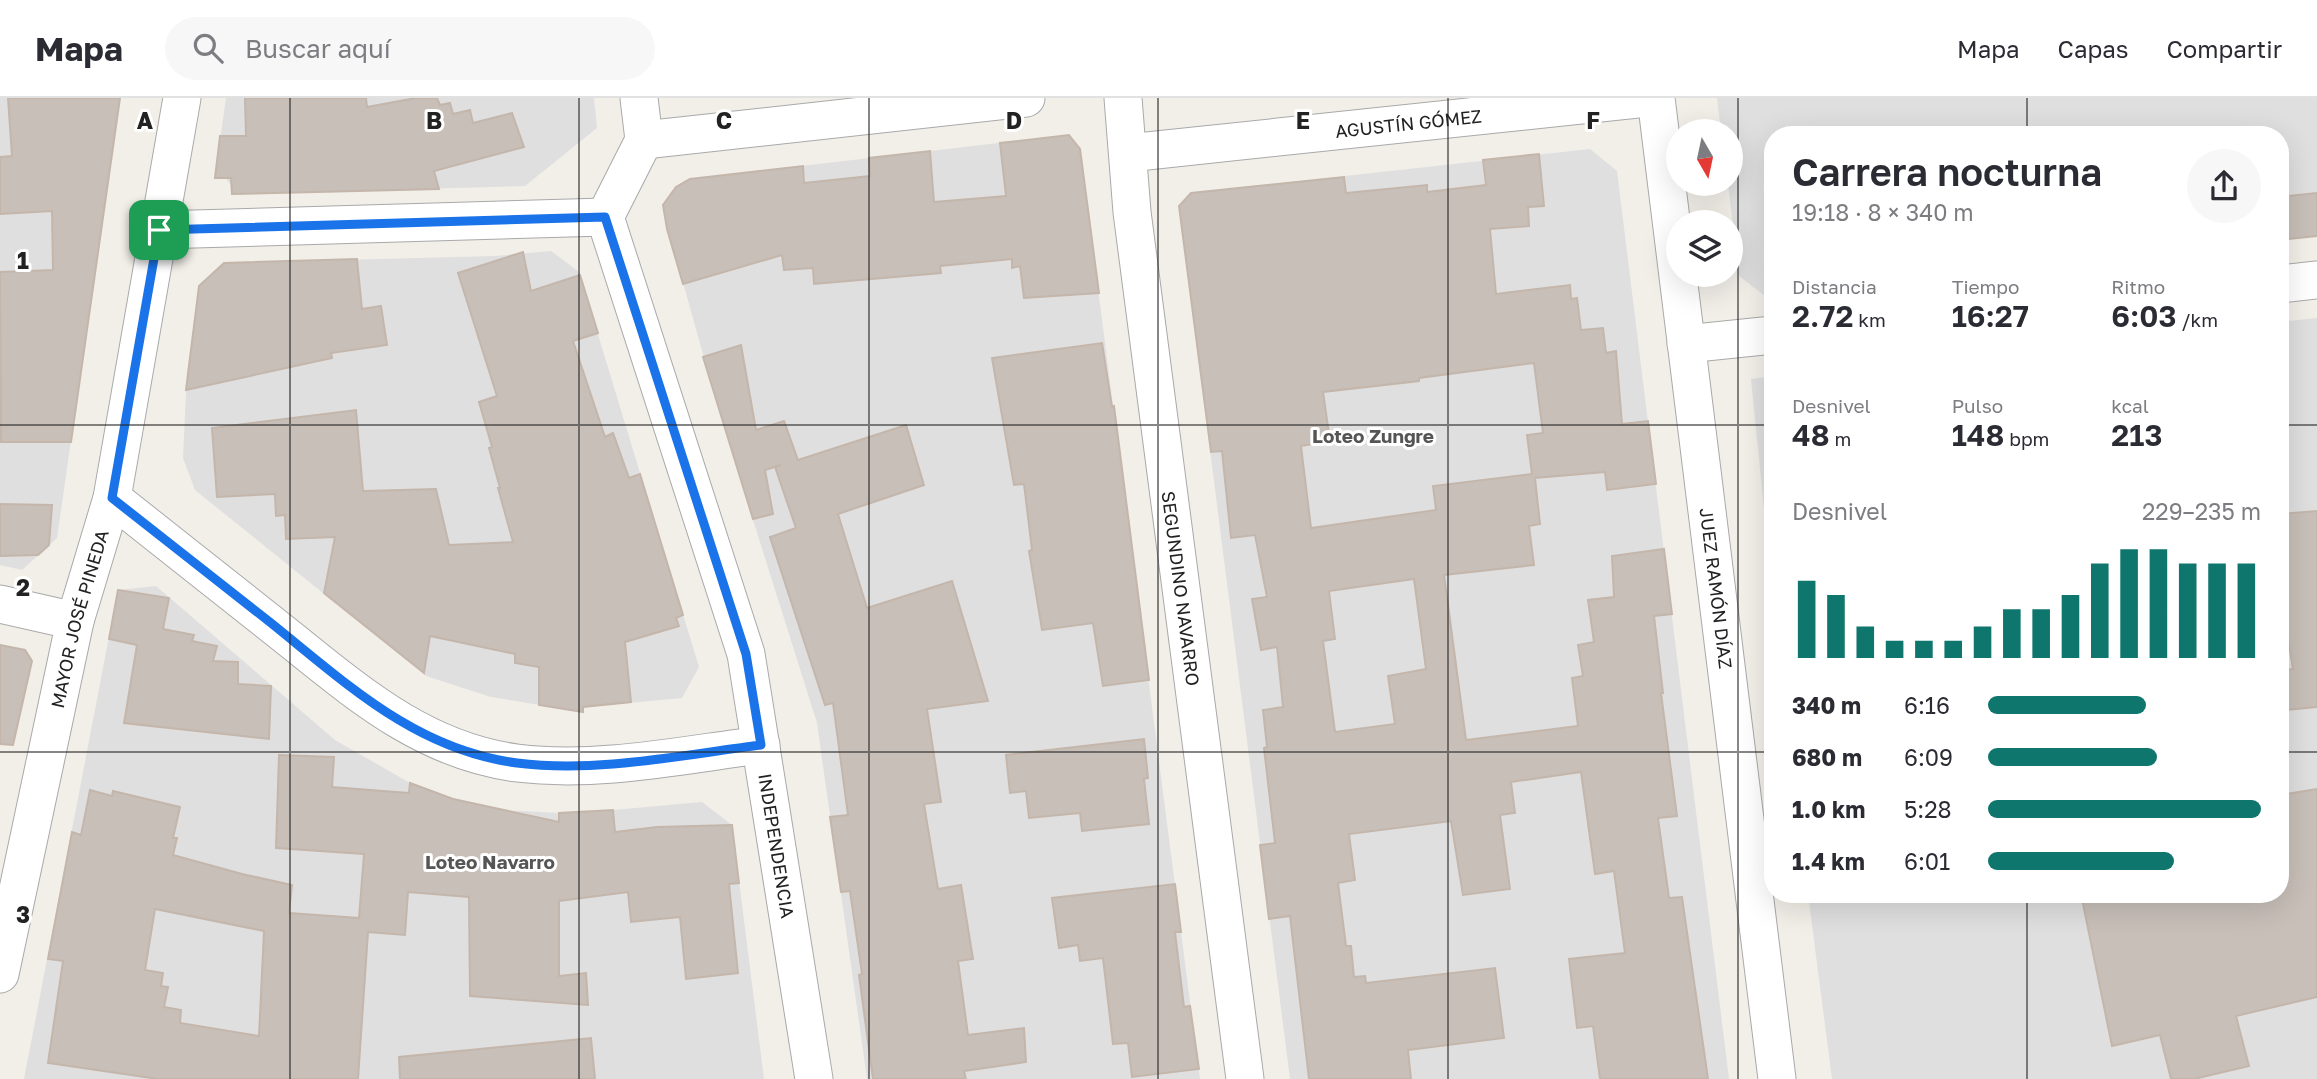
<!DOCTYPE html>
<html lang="es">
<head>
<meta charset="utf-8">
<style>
	body { margin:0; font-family:"Golos Text",sans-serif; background:#f7f7f7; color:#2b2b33; height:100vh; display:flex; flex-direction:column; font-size:26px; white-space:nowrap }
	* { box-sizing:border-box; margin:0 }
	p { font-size:23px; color:#7c7c81 }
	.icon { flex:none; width:38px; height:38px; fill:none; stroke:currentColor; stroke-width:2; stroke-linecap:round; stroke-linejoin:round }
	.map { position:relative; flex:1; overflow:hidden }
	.drawer { position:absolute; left:1764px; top:28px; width:525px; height:777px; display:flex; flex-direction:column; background:#fff; border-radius:28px; box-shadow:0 7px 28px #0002 }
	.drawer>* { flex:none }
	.needle { width:46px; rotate:171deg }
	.buttons { position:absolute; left:1666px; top:21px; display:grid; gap:14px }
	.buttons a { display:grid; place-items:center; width:77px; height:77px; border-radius:50%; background:#fff; box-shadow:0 7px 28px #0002; font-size:35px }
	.pin { position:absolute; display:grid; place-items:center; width:60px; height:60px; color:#fff; margin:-30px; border-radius:14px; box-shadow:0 4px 10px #0006 }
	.round { display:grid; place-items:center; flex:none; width:74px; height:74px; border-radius:37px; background:#f7f7f7 }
	.head { display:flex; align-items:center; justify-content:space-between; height:119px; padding:0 28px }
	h1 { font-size:38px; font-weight:600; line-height:52px }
	.stats { display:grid; grid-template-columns:repeat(3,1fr); gap:10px; height:119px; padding:7px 28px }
	.stats div { display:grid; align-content:center }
	.stats b { font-size:30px; font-weight:600 }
	.stats small { font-size:19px; font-weight:400 }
	.stats p { font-size:19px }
	.chart { height:196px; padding:14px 28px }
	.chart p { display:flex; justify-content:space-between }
	.chart svg { width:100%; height:126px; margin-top:7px; stroke:#0f766e; stroke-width:6 }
	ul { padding:0 28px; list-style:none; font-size:23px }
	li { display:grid; grid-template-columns:112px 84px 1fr; align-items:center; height:52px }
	li i { height:18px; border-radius:9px; background:#0f766e }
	header { display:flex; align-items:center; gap:42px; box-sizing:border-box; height:98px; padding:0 35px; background:#fff; border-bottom:2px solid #e1e1e2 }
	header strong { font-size:33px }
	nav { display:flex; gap:38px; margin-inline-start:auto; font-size:24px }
	.search { width:490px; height:63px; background:#f7f7f7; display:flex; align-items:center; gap:18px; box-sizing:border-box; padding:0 24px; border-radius:38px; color:#7c7c81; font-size:26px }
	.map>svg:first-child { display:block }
	.residential { fill:#e0dfdf }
	.building { fill:#c7bfb8; stroke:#c4b6ab; stroke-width:2; fill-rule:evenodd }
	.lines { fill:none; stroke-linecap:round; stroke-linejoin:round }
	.street-casing { stroke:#a9a9a9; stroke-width:39 }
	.street { stroke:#fff; stroke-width:37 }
	.route-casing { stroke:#fff; stroke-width:14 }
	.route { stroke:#1a73e8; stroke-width:9 }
	.grid { fill:none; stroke:#222; stroke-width:2; stroke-opacity:0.55 }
	.labels { text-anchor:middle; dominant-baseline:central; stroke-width:6; stroke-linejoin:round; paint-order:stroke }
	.street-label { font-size:18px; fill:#222; stroke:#fff }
	.neighbourhood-label { font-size:19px; font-weight:bold; fill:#555; stroke:#fff }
	.grid-label { font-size:23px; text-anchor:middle; font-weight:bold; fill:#222; stroke:#fff; stroke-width:6; stroke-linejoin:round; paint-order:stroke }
</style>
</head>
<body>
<header>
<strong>Mapa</strong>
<div class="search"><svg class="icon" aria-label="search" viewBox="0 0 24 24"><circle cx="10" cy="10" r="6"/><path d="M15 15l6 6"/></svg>Buscar aquí</div>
<nav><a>Mapa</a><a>Capas</a><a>Compartir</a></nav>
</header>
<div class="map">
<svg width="2317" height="981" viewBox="0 0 2317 981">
	<rect width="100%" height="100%" fill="#f2efe9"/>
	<g class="residential">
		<path d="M0,0H120L57,440L22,472L0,467Z"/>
		<path d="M226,0H594L597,30L525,88L239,96L216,70Z"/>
		<path d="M1717,0H2317V138L2280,142V37H1773V197L1765,198L1739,178L1728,86H1731V33H1721Z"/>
		<path d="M1067,37L1080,51L1200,981H867L817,625L719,314L664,116L670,96L680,86L690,81Z"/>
		<path d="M1590,51L1617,73L1729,981H1290L1179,108L1191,95Z"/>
		<path d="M551,153L579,174L699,569L682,600L564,611L491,599L426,578L195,392L183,360L187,274L199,188L224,165L495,158Z"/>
		<path d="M2317,220V981H1832L1808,796H2280V224Z"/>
		<path d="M1773,278V500L1751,281Z"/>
		<path d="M156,488L335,642L410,685L445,698L504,712L559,715L613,712L702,704L732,727L764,981H24L118,492Z"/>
	</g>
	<g class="building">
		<path d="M8,0H120L71,344H1L0,174L53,172L52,113L0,116V59L12,58Z"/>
		<path d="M245,0H366L367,9L416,0H437L440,7L450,5L453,16L470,12L473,25L512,15L524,49L434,73L439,91L232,96L231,80H215L220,38H246Z"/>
		<path d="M1069,37L1080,51L1099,195L1024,200L1020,168L1012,170V161L940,168L941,175L814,186L813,170L784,172L782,157L683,186L667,131L663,107L676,89L690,81L803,68L804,85L870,78L869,60L930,53L934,104L1006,98L1000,45Z"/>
		<path d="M1539,56L1544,108L1528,109L1529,128L1490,131L1496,196L1570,187L1571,201L1577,200L1581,232L1603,230L1606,255L1616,253L1622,326L1648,323L1656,386L1607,392L1605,374L1535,380L1540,426L1529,428L1534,467L1444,477L1466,642L1578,628L1572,580L1583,578L1578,547L1594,544L1588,502L1614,499L1612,458L1664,451L1672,516L1654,518L1663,595H1661L1677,718L1658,720L1669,800L1682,799L1708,981H1600L1593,928L1577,930L1569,861L1625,855L1614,773L1595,776L1581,674L1511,684L1515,715L1500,717L1510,791L1463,797L1451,723L1349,736L1355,782L1338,785L1346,848H1351L1354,879L1365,878L1366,885L1495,870L1504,940L1408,952L1411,981H1309L1290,818L1269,821L1260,747L1275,745L1264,650L1267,649L1263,612L1283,609L1277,549L1261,552L1252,501L1267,499L1255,437L1231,440L1222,353L1211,354L1179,108L1191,95L1344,79L1346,95L1427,87V94L1486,87L1483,62ZM1534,265L1543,335L1527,337L1532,376L1433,388L1436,412L1311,430L1301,348L1330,343L1323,294L1419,283V280ZM1414,481L1426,571L1388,578L1395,626L1335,634L1323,543L1335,541L1329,493Z"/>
		<path d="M2317,95V138L2280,142V99Z"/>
		<path d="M523,154L531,193L580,177L598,235L573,243L605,339L613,335L629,380L640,376L683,517L676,520L679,528L625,544L631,604L583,609V614L539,607V569L515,565V556L430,538L424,575L324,495L335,439L286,441L285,417L276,418L275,396L217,399L212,330L356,312L363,393L436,391L449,447L513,444L498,390H500L489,350L492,349L479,304L497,298L458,175Z"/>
		<path d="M357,161L362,211L381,208L387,247L331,255L332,260L186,292L199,188L224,165Z"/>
		<path d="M1102,245L1112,309L1114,308L1149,582L1103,588L1093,525L1042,532L1029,453L1032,452L1024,386L1014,387L992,260Z"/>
		<path d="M741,247L756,332L784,323L798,362L906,327L924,387L838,416L867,510L952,483L988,603L927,611L941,704L924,706L938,791L961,787L973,861L958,863L968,937L1024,930L1026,964L964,973L966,981H873L859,877L862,876L850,793L841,794L830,719L848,717L833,605L825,607L770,439L796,430L775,369L781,367L765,372L773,416L753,421L703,259Z"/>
		<path d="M0,406L52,407L49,447L38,457L0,458Z"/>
		<path d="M2317,413V609L2287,612L2282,572L2293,571L2280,490V416Z"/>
		<path d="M118,492L169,500L163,531L194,537L192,543L217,548L213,563L238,564V586L271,588L269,641L124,625L137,547L109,541Z"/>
		<path d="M0,547L25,552L32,563L13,647L0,646Z"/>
		<path d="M1144,641L1148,680L1144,681L1149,726L1082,733L1080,715L1029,720L1026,693L1010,695L1006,657Z"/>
		<path d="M279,657L334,659L332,689L409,695L410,685L453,701L559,724V715L613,712L615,734L657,729L732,727L739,785L729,786L738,875L686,881L680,819L631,824L628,794L559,803V878L586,875L588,907L470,898L469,799L408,794L405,837L368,834L358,981H158L48,965L63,863L48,861L72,734L81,737L90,692L112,698L113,693L180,709L173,740H177L173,757L242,776L292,787L289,815L359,820L364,756L276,750ZM155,811L264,833L259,938L180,925L181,912L164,909L168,889L161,888L163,875L145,872Z"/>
		<path d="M2317,691V899L2236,918L2249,968L2194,981H2171L2160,937L2112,948L2081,796H2280V697Z"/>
		<path d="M1175,786L1181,834H1175L1184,909L1190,908L1199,971L1132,979L1128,945L1113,946L1103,860L1080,863L1078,847L1059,850L1052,800Z"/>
		<path d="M591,940L595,981H400L399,959Z"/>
	</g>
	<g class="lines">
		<g class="street-casing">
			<g id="street">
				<path id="s1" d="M639,0L644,42L605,119L746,556L814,981"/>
				<path id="s2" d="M1123,0L1132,114L1245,981"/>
				<path id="s3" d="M1656,0L1777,981"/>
				<path d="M644,42L1026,0"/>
				<path id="s4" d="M1128,55L1647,0"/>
				<path d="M159,132L605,119"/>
				<path d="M2280,186L2317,182"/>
				<path d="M1686,246L1773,237"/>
				<path d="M112,400C166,443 221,486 275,529C350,588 418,652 517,665C598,675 681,657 761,647"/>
				<path d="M0,506L75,523"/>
				<path id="s5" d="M0,876L75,523L112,400L182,0"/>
			</g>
		</g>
		<use href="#street" class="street"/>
	</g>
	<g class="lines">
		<g class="route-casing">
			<path id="route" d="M605,119L746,556L761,647C681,657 598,675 517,665C416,652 347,586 271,525C218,483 165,442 112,400L159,132Z"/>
		</g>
		<use href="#route" class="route"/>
	</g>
	<path class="grid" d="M290,0V981M579,0V981M869,0V981M1158,0V981M1448,0V981M1738,0V981M2027,0V37M0,327H1773M2280,327H2317M0,654H1773M2280,654H2317M2027,796V981"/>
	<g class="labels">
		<g class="street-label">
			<text stroke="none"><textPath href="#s4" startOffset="282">AGUSTÍN GÓMEZ</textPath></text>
			<text stroke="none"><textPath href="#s3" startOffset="494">JUEZ RAMÓN DÍAZ</textPath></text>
			<text stroke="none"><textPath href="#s2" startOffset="494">SEGUNDINO NAVARRO</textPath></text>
			<text stroke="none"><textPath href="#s5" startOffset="364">MAYOR JOSÉ PINEDA</textPath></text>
			<text stroke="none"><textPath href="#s1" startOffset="782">INDEPENDENCIA</textPath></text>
		</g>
		<g class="neighbourhood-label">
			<text x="1373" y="337">Loteo Zungre</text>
			<text x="490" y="763">Loteo Navarro</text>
		</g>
	</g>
	<g class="grid-label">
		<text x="145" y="31">A</text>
		<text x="434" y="31">B</text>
		<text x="724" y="31">C</text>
		<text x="1014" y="31">D</text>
		<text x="1303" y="31">E</text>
		<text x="1593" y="31">F</text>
		<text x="23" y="171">1</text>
		<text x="23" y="498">2</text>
		<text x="23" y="825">3</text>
	</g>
</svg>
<div class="buttons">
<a><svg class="needle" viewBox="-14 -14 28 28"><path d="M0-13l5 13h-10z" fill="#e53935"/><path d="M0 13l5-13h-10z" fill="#7c7c81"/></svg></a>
<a><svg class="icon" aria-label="layers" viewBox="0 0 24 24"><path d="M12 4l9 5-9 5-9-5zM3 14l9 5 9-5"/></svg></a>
</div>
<div class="pin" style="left:159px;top:132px;background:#1e9e55"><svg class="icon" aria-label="arrive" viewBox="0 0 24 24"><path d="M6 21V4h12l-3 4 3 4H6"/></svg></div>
<section class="drawer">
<div class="head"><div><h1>Carrera nocturna</h1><p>19:18 · 8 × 340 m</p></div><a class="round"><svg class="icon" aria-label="share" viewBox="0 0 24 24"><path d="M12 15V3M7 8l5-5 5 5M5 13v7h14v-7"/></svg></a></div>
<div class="stats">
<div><p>Distancia</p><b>2.72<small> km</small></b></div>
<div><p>Tiempo</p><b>16:27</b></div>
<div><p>Ritmo</p><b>6:03<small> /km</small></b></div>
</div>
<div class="stats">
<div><p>Desnivel</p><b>48<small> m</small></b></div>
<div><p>Pulso</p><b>148<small> bpm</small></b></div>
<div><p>kcal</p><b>213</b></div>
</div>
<div class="chart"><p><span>Desnivel</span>229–235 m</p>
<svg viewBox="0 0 160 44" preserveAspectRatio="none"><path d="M5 44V17M15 44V22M25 44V33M35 44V38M45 44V38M55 44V38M65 44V33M75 44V27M85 44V27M95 44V22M105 44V11M115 44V6M125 44V6M135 44V11M145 44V11M155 44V11"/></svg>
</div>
<ul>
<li><b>340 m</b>6:16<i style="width:58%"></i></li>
<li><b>680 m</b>6:09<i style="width:62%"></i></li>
<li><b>1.0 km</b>5:28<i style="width:100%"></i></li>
<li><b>1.4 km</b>6:01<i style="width:68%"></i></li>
</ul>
</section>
</div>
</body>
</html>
